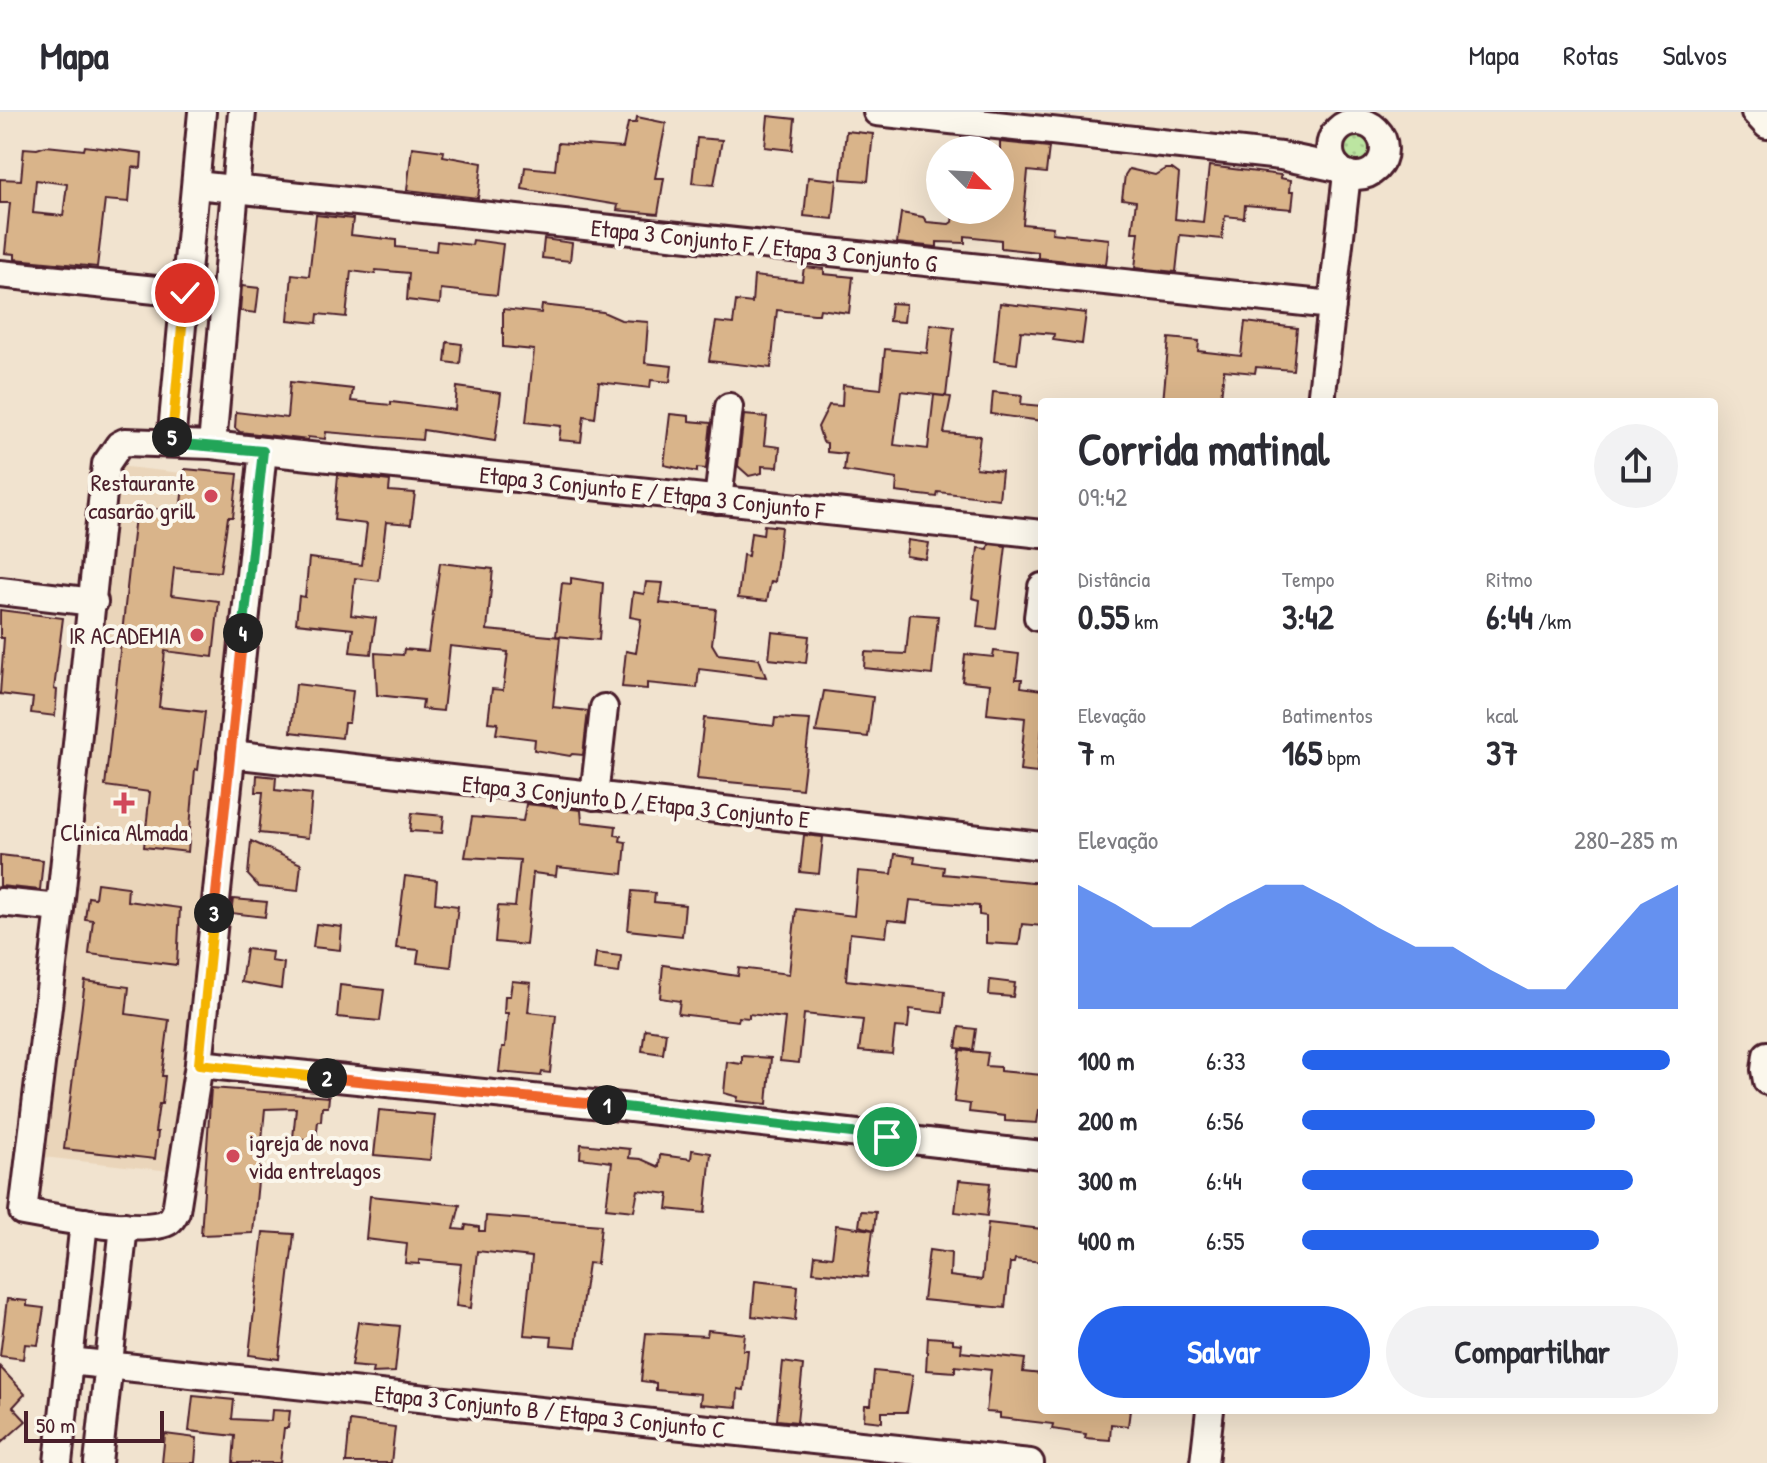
<!DOCTYPE html>
<html lang="pt">
<head>
<meta charset="utf-8">
<style>
	body { margin:0; font-family:"Patrick Hand",sans-serif; background:#f2f2f3; color:#2b2b33; height:100vh; display:flex; flex-direction:column; font-size:30px; white-space:nowrap }
	* { box-sizing:border-box; margin:0 }
	p { font-size:26px; color:#7c7c81 }
	.icon { flex:none; width:44px; height:44px; fill:none; stroke:currentColor; stroke-width:2; stroke-linecap:round; stroke-linejoin:round }
	.map { position:relative; flex:1; overflow:hidden }
	.side { position:absolute; left:1038px; top:286px; width:680px; height:1016px; display:flex; flex-direction:column; background:#fff; border-radius:8px; box-shadow:0 8px 32px #0002 }
	.side>* { flex:none }
	.needle { width:52px; rotate:114deg }
	.buttons { position:absolute; left:926px; top:24px; display:grid; gap:16px }
	.buttons a { display:grid; place-items:center; width:88px; height:88px; border-radius:50%; background:#fff; box-shadow:0 8px 32px #0002; font-size:40px }
	.scale { position:absolute; left:24px; bottom:20px; width:140px; box-sizing:border-box; padding-left:8px; border:4px solid #4a1f2b; border-top:0; font-size:22px; line-height:28px; white-space:nowrap; color:#4a1f2b; -webkit-text-stroke:6px #fbf7ec; paint-order:stroke }
	.pin { position:absolute; display:grid; place-items:center; width:68px; height:68px; color:#fff; margin:-34px; border:4px solid #fff; border-radius:50%; box-shadow:0 2px 8px #0007 }
	.km { position:absolute; width:40px; height:40px; margin:-20px; border-radius:50%; background:#222; color:#fff; font-size:22px; line-height:40px; text-align:center }
	.round { display:grid; place-items:center; flex:none; width:84px; height:84px; border-radius:42px; background:#f2f2f3 }
	.summary { display:flex; align-items:center; justify-content:space-between; height:136px; padding:0 40px }
	h1 { font-size:44px; font-weight:700; line-height:60px }
	.metrics { display:grid; grid-template-columns:repeat(3,1fr); gap:12px; height:136px; padding:8px 40px }
	.metrics div { display:grid; align-content:center }
	.metrics b { font-size:34px; font-weight:700 }
	.metrics small { font-size:22px; font-weight:400 }
	.metrics p { font-size:22px }
	.chart { height:224px; padding:16px 40px }
	.chart p { display:flex; justify-content:space-between }
	.chart svg { width:100%; height:144px; margin-top:8px; fill:#2563eb; opacity:.7 }
	.cta { display:flex; gap:16px; margin-top:auto; padding:16px 40px }
	.cta a { flex:1; height:92px; border-radius:48px; background:#2563eb; color:#fff; font-size:32px; font-weight:700; line-height:92px; text-align:center }
	.cta a+a { background:#f2f2f3; color:#2b2b33 }
	ul { padding:0 40px; list-style:none; font-size:26px }
	li { display:grid; grid-template-columns:128px 96px 1fr; align-items:center; height:60px }
	li i { height:20px; border-radius:10px; background:#2563eb }
	header { display:flex; align-items:center; gap:48px; box-sizing:border-box; height:112px; padding:0 40px; background:#fff; border-bottom:2px solid #e1e1e2 }
	header strong { font-size:38px }
	nav { display:flex; gap:44px; margin-inline-start:auto; font-size:28px }
	.map>svg:first-child { display:block }
	.built { fill:#ead5ba }
	.grass { fill:url(#grass-dots); stroke:#838266; stroke-width:2 }
	.building { fill:#d9b48a; stroke:#4a1f2b; stroke-width:2; fill-rule:evenodd }
	.lines { fill:none; stroke-linecap:round; stroke-linejoin:round }
	.minor-casing { stroke:#4a1f2b; stroke-width:32 }
	.minor { stroke:#fbf7ec; stroke-width:26 }
	.split-1-casing { stroke:#fff; stroke-width:16 }
	.split-2-casing { stroke:#fff; stroke-width:16 }
	.split-3-casing { stroke:#fff; stroke-width:16 }
	.split-4-casing { stroke:#fff; stroke-width:16 }
	.split-5-casing { stroke:#fff; stroke-width:16 }
	.split-6-casing { stroke:#fff; stroke-width:16 }
	.split-1 { stroke:#22a559; stroke-width:10 }
	.split-2 { stroke:#f0652b; stroke-width:10 }
	.split-3 { stroke:#f5b400; stroke-width:10 }
	.split-4 { stroke:#f0652b; stroke-width:10 }
	.split-5 { stroke:#22a559; stroke-width:10 }
	.split-6 { stroke:#f5b400; stroke-width:10 }
	.poi-dot { fill:#d1495b; stroke:#fbf7ec; stroke-width:3 }
	.labels { text-anchor:middle; dominant-baseline:central; stroke-width:8; stroke-linejoin:round; paint-order:stroke }
	.street-label { font-size:24px; fill:#4a1f2b; stroke:#fbf7ec }
	.poi-label { font-size:24px; fill:#4a1f2b; stroke:#fbf7ec; text-anchor:end }
</style>
</head>
<body>
<header>
<strong>Mapa</strong>
<nav><a>Mapa</a><a>Rotas</a><a>Salvos</a></nav>
</header>
<div class="map">
<svg width="1767" height="1351" viewBox="0 0 1767 1351">
	<defs>
		<pattern id="grass-dots" width="8" height="8" patternUnits="userSpaceOnUse" patternTransform="scale(2)"><rect width="8" height="8" fill="#bce5a1"/><path d="M2 2h.1M6 6h.1" fill="none" stroke="#a3c48b" stroke-width="1.8" stroke-linecap="round"/></pattern>
	</defs>
	<rect width="100%" height="100%" fill="#f1e3cf"/>
	<filter id="ink" filterUnits="userSpaceOnUse"><feTurbulence type="fractalNoise" baseFrequency=".0125" numOctaves="2"/><feDisplacementMap in="SourceGraphic" scale="16" xChannelSelector="R" yChannelSelector="G"/><feConvolveMatrix kernelMatrix="1 2 1 2 8 2 1 2 1" color-interpolation-filters="sRGB"/></filter>
	<g filter="url(#ink)">
		<path class="built" d="M117,354L247,368L171,1059L43,1045Z"/>
		<circle class="grass" cx="1359" cy="34" r="21"/>
		<g class="building">
			<path d="M768,4L795,7L792,38L765,35Z"/>
			<path d="M637,5L666,11L655,66H664L658,102L617,98L618,93L522,77L525,55L555,58L558,31L623,36L628,11H636Z"/>
			<path d="M846,19L873,22L868,69L841,67Z"/>
			<path d="M697,26L722,28L714,73L692,71Z"/>
			<path d="M1000,30L1049,35L1046,61L1028,59L1023,112L1053,115L1052,121L1109,127L1106,153L1038,146V140L1001,136V128L965,124V131L937,130V135L897,131L901,101L923,105L927,110L949,112L952,110L954,98H1000Z"/>
			<path d="M46,34L84,38L85,34L142,41L141,56L132,55L129,90L105,88L97,155L15,147V142L5,141L10,91H0V67L21,68L24,36L37,37ZM36,68L67,72L63,104L33,101Z"/>
			<path d="M412,35L444,39L443,44L482,51L478,86L407,78Z"/>
			<path d="M1209,54L1281,63L1280,66L1291,68L1290,79H1294L1292,97L1245,93L1244,106L1225,104L1222,127L1180,123L1176,160L1135,156L1139,120H1132L1136,89L1122,87L1125,63L1129,57L1155,63L1165,57H1172L1179,62L1175,107L1203,110Z"/>
			<path d="M808,65L837,68L833,107L804,104Z"/>
			<path d="M316,103L353,107L351,123L396,128V135L436,139L437,129L472,133L473,128L503,132L497,183L441,177L440,192L407,188L409,161L376,158L375,162L351,159L346,205L318,202L317,211L288,208L292,162L309,164Z"/>
			<path d="M544,127L572,131L570,149L542,146Z"/>
			<path d="M804,155L824,157V162L853,165L849,201L820,197L819,202H814L777,198L771,256L709,249L716,210L733,212L736,189L752,191L754,164L802,169Z"/>
			<path d="M242,174L259,176L256,201L240,199Z"/>
			<path d="M891,191L906,192L904,210L889,209Z"/>
			<path d="M1000,191L1086,201L1082,232L1053,228L1054,222L1021,219L1017,252L994,249Z"/>
			<path d="M542,193L603,200L621,208L648,210L645,251L672,254L670,270L651,268L650,276L599,270L595,306L584,304L581,330L559,328L561,314L526,310L534,238L503,235V197L541,201Z"/>
			<path d="M1245,210L1297,216L1293,258L1256,255L1255,261L1224,258L1221,286H1217L1216,290H1163L1169,226L1199,229L1198,239L1241,244Z"/>
			<path d="M930,212L954,215L946,284L901,279L894,333L928,337L934,283L951,285L944,321L980,324L976,356L1002,359L999,387L938,380L937,385L896,380L897,367L844,359L846,342L827,340V331L823,330L818,315L829,293L842,294L843,273L881,277L885,237L927,241Z"/>
			<path d="M447,230L462,232L460,252L445,250Z"/>
			<path d="M290,270L353,277L351,289L391,293V290L455,298L457,275L501,281L495,329L423,318L422,328L326,320L325,327L308,325V328L240,320L235,316L236,300L287,306Z"/>
			<path d="M993,280L1022,283L1021,292L1042,294V309L991,302Z"/>
			<path d="M670,302L689,304V309L711,311L706,357L697,356V360L664,353Z"/>
			<path d="M744,303L767,305L764,333L780,335L778,355L762,354V361L749,364L738,354Z"/>
			<path d="M185,357L238,362L233,405H228L220,460L174,456L171,483L219,489L213,545L165,539L159,595L205,600L198,658L195,657L188,740L144,735L150,680L105,674L136,395L180,400Z"/>
			<path d="M338,363L390,369L389,379L415,381L411,412L386,410L379,469L355,466L351,503L376,506L371,542L350,540L353,517L296,511L299,484L305,485L309,446L362,453L367,412L334,408Z"/>
			<path d="M764,413L781,415L775,470L771,469L767,489L738,486L743,443L748,444L751,421L763,423Z"/>
			<path d="M908,428L929,431L926,447L906,444Z"/>
			<path d="M989,432L1006,434L996,517L977,515L980,488L972,486L978,436L988,437Z"/>
			<path d="M440,451L493,457L487,518L560,525L553,595L588,599L583,643L572,642L570,644L534,638L535,627L496,622L498,611L488,610L492,577L503,578L508,540L450,534L443,599L422,597L423,588L377,583L375,541L403,543L404,537L428,539Z"/>
			<path d="M571,466L603,471L599,528L556,524L562,471L571,472Z"/>
			<path d="M646,470L663,471L660,491L716,497L712,532L718,542L759,547L766,565L699,557L697,576L647,571V577L622,575L626,539L636,541L641,507L630,505L633,480L644,482Z"/>
			<path d="M0,498L63,506L54,577L57,578L55,604L31,601L33,586L0,582L4,526H0Z"/>
			<path d="M910,502L938,504L932,563L864,556L865,540L906,542Z"/>
			<path d="M772,520L809,524L806,551L769,547Z"/>
			<path d="M994,539L1019,542L1016,567H1022L1021,575L1042,578V615L1037,661L1020,659L1025,606L987,602L990,572L962,569L965,542L993,545Z"/>
			<path d="M296,572L353,579L349,611H344L342,626L291,620Z"/>
			<path d="M824,579L873,585L868,625L816,620Z"/>
			<path d="M704,606L774,614L775,606L810,608L802,677L697,667Z"/>
			<path d="M257,663L276,665L275,678L312,682L308,726L259,721L263,680H256Z"/>
			<path d="M526,692L581,698L582,710L616,714L615,723L621,724L620,729L626,730L623,762L557,755L556,764L533,761L526,833L495,830L498,794L515,795L520,748L465,745L472,705L523,709Z"/>
			<path d="M412,701L444,704L442,721L410,719Z"/>
			<path d="M804,723L823,725L819,762L800,760Z"/>
			<path d="M251,729L301,752L298,779L259,775L248,763Z"/>
			<path d="M895,742L915,745L914,751L944,755L943,762L1042,771V814L1022,812L1019,833L986,831V804L979,803V794L910,788L907,810L888,808L886,825L850,821L846,868L945,879L943,901L910,897L908,916L895,915L892,942L859,939L863,908L804,902L799,951L780,949L785,906L749,902V906L739,905L738,909L678,902L680,889L660,886L663,853L738,864L739,856L789,862L796,797L854,804L858,759L892,762Z"/>
			<path d="M0,743L43,748L40,778L0,774Z"/>
			<path d="M405,764L437,768L435,791L458,794L451,855L417,851L419,838L396,836Z"/>
			<path d="M97,771L128,775L127,789L180,796L177,853L89,842L93,808L85,807L88,785L95,786Z"/>
			<path d="M632,779L655,781L654,790L685,793L682,824L628,818Z"/>
			<path d="M233,787L267,790L265,805L231,801Z"/>
			<path d="M316,812L342,815L340,838L313,835Z"/>
			<path d="M246,837L272,840L271,849L284,851L281,877L241,870Z"/>
			<path d="M596,841L621,844L619,861L594,858Z"/>
			<path d="M990,868L1015,871L1013,885L989,883Z"/>
			<path d="M85,869L129,875L126,902L169,908L162,964H165L162,992H159L155,1020H158L155,1047L64,1037Z"/>
			<path d="M512,869L531,871L528,900L556,903L550,961L542,960L541,964L499,960L502,935H505L508,901H504L505,884H510Z"/>
			<path d="M340,873L384,878L380,909L337,905Z"/>
			<path d="M959,915L976,917L973,938L956,936Z"/>
			<path d="M645,917L666,920L663,942L642,939Z"/>
			<path d="M960,938L988,941L986,954L1000,955V959L1042,963V998H1039L1037,1011L1005,1009V1004L969,1000L970,992L954,990Z"/>
			<path d="M742,944L771,946L767,992L737,989L738,985L724,981L727,950L742,952Z"/>
			<path d="M211,976L329,985L328,995H322L321,1009H318L316,1028L293,1026L296,996L265,997L253,1121L201,1123Z"/>
			<path d="M379,998L435,1003L430,1048L374,1043Z"/>
			<path d="M581,1032L630,1037L629,1046L641,1047L659,1055L660,1043L691,1047L692,1038L711,1041L705,1101L667,1097L669,1082L638,1078L634,1099L606,1096L612,1050L580,1046Z"/>
			<path d="M959,1068L990,1071L987,1104L955,1100Z"/>
			<path d="M370,1084L460,1093L454,1117L465,1118L466,1113L479,1115V1119H485L486,1104L601,1113L597,1152L588,1151L576,1235L551,1233L552,1225L524,1223L532,1145L477,1139L471,1196L456,1194L461,1152L419,1148V1152L405,1151L407,1132L366,1127Z"/>
			<path d="M861,1099L876,1100L874,1118L859,1114Z"/>
			<path d="M988,1111L1042,1117V1150L1015,1147L1014,1151H1010L1005,1196L923,1188L929,1138L951,1141L950,1164L982,1168Z"/>
			<path d="M836,1113L873,1118L867,1165L813,1160L815,1143L832,1145Z"/>
			<path d="M263,1120L294,1122L279,1247L249,1243Z"/>
			<path d="M755,1169L798,1174L795,1209L752,1204Z"/>
			<path d="M7,1187L27,1189V1194L44,1196L38,1233L25,1232L23,1247L0,1244Z"/>
			<path d="M358,1210L400,1214L395,1260L372,1261L373,1256L351,1254Z"/>
			<path d="M708,1218L745,1222L743,1238H748L744,1278L738,1277L737,1295L700,1292L701,1282L656,1278V1271L641,1269L646,1221L707,1224Z"/>
			<path d="M928,1225L953,1227V1231L962,1232L961,1240L1025,1247L1023,1260L1042,1262V1298H1130L1128,1314L1111,1312L1110,1328L1085,1326L1086,1322L1052,1317L1053,1312L1000,1306V1301L986,1300L991,1258L955,1254V1260L926,1258Z"/>
			<path d="M783,1250L803,1253L797,1310L777,1308Z"/>
			<path d="M0,1255L25,1282L13,1295L26,1309L0,1332Z"/>
			<path d="M874,1259L913,1263L907,1300H882V1310L864,1308L865,1293H871Z"/>
			<path d="M193,1284L234,1288L232,1307L271,1309L272,1298L290,1299L288,1316H284L280,1351H233L235,1324L189,1319Z"/>
			<path d="M350,1309L395,1315L391,1351H346Z"/>
			<path d="M165,1322L197,1326L195,1351H162Z"/>
		</g>
		<g class="lines">
			<g class="minor-casing">
				<g id="minor">
					<path d="M877,0L1281,44L1338,56"/>
					<path d="M1755,0L1767,13"/>
					<circle cx="1357" cy="37" r="27"/>
					<path d="M196,73L1332,193"/>
					<path d="M0,162L185,181"/>
					<path d="M1321,290L1347,62"/>
					<path d="M171,331L202,0"/>
					<path d="M212,333L125,330L119,333L106,352L60,796L23,1100C51,1105 147,1124 169,1109C173,1106 174,1103 176,1099L199,952L263,339L212,333L242,0"/>
					<path d="M263,339L1042,422"/>
					<path d="M718,388L729,295"/>
					<path d="M0,479L94,490"/>
					<path d="M1038,505L1042,475"/>
					<path d="M231,642L1042,734"/>
					<path d="M594,684L604,596"/>
					<path d="M0,790L60,796"/>
					<path d="M1767,943L1765,958L1767,969"/>
					<path d="M199,952L622,995L1042,1043"/>
					<path d="M69,1249L1030,1351"/>
					<path d="M58,1351L84,1110"/>
					<path d="M98,1351L124,1114"/>
					<path d="M1204,1351L1210,1298"/>
				</g>
			</g>
			<use href="#minor" class="minor"/>
		</g>
	</g>
	<g class="lines" filter="url(#ink)">
		<g class="split-1-casing">
			<path id="split-1" d="M607,993L887,1025"/>
		</g>
		<g class="split-2-casing">
			<path id="split-2" d="M327,966L607,993"/>
		</g>
		<g class="split-3-casing">
			<path id="split-3" d="M214,801L199,952L327,966"/>
		</g>
		<g class="split-4-casing">
			<path id="split-4" d="M214,801L243,521"/>
		</g>
		<g class="split-5-casing">
			<path id="split-5" d="M172,325L171,331L263,339L243,521"/>
		</g>
		<g class="split-6-casing">
			<path id="split-6" d="M172,325L185,181"/>
		</g>
		<use href="#split-1" class="split-1"/>
		<use href="#split-2" class="split-2"/>
		<use href="#split-3" class="split-3"/>
		<use href="#split-4" class="split-4"/>
		<use href="#split-5" class="split-5"/>
		<use href="#split-6" class="split-6"/>
	</g>
	<g class="poi-dot">
		<circle cx="211" cy="384" r="8"/>
		<circle cx="197" cy="523" r="8"/>
		<path d="M120 679h8v8h8v8h-8v8h-8v-8h-8v-8h8z"/>
		<circle cx="233" cy="1044" r="8"/>
	</g>
	<g class="labels">
		<g class="street-label">
			<text transform="translate(764 133) rotate(6)">Etapa 3 Conjunto F / Etapa 3 Conjunto G</text>
			<text transform="translate(652 380) rotate(6)">Etapa 3 Conjunto E / Etapa 3 Conjunto F</text>
			<text transform="translate(636 689) rotate(6)">Etapa 3 Conjunto D / Etapa 3 Conjunto E</text>
			<text transform="translate(550 1299) rotate(6)">Etapa 3 Conjunto B / Etapa 3 Conjunto C</text>
		</g>
		<g class="poi-label">
			<text x="195" y="370">Restaurante<tspan x="195" dy="28">casarão grill</tspan></text>
			<text x="181" y="523">IR ACADEMIA</text>
			<text x="124" y="720" text-anchor="middle">Clinica Almada</text>
			<text x="249" y="1030" text-anchor="start">igreja de nova<tspan x="249" dy="28">vida entrelagos</tspan></text>
		</g>
	</g>
</svg>
<div class="buttons">
<a><svg class="needle" viewBox="-14 -14 28 28"><path d="M0-13l5 13h-10z" fill="#e53935"/><path d="M0 13l5-13h-10z" fill="#7c7c81"/></svg></a>
</div>
<div class="scale">50 m</div>
<div class="pin" style="left:887px;top:1025px;background:#1e9e55"><svg class="icon" aria-label="arrive" viewBox="0 0 24 24"><path d="M6 21V4h12l-3 4 3 4H6"/></svg></div>
<div class="pin" style="left:185px;top:181px;background:#d93025"><svg class="icon" aria-label="check" viewBox="0 0 24 24"><path d="M5 12l5 5 9-10"/></svg></div>
<b class="km" style="left:607px;top:993px">1</b>
<b class="km" style="left:327px;top:966px">2</b>
<b class="km" style="left:214px;top:801px">3</b>
<b class="km" style="left:243px;top:521px">4</b>
<b class="km" style="left:172px;top:325px">5</b>
<section class="side">
<div class="summary"><div><h1>Corrida matinal</h1><p>09:42</p></div><a class="round"><svg class="icon" aria-label="share" viewBox="0 0 24 24"><path d="M12 15V3M7 8l5-5 5 5M5 13v7h14v-7"/></svg></a></div>
<div class="metrics">
<div><p>Distância</p><b>0.55<small> km</small></b></div>
<div><p>Tempo</p><b>3:42</b></div>
<div><p>Ritmo</p><b>6:44<small> /km</small></b></div>
</div>
<div class="metrics">
<div><p>Elevação</p><b>7<small> m</small></b></div>
<div><p>Batimentos</p><b>165<small> bpm</small></b></div>
<div><p>kcal</p><b>37</b></div>
</div>
<div class="chart"><p><span>Elevação</span>280–285 m</p>
<svg viewBox="0 0 160 44" preserveAspectRatio="none"><path d="M0 44V6L10 12L20 19L30 19L40 12L50 6L60 6L70 12L80 19L90 25L100 25L110 32L120 38L130 38L140 25L150 12L160 6V44z"/></svg>
</div>
<ul>
<li><b>100 m</b>6:33<i style="width:98%"></i></li>
<li><b>200 m</b>6:56<i style="width:78%"></i></li>
<li><b>300 m</b>6:44<i style="width:88%"></i></li>
<li><b>400 m</b>6:55<i style="width:79%"></i></li>
</ul>
<div class="cta"><a>Salvar</a><a>Compartilhar</a></div>
</section>
</div>
</body>
</html>
